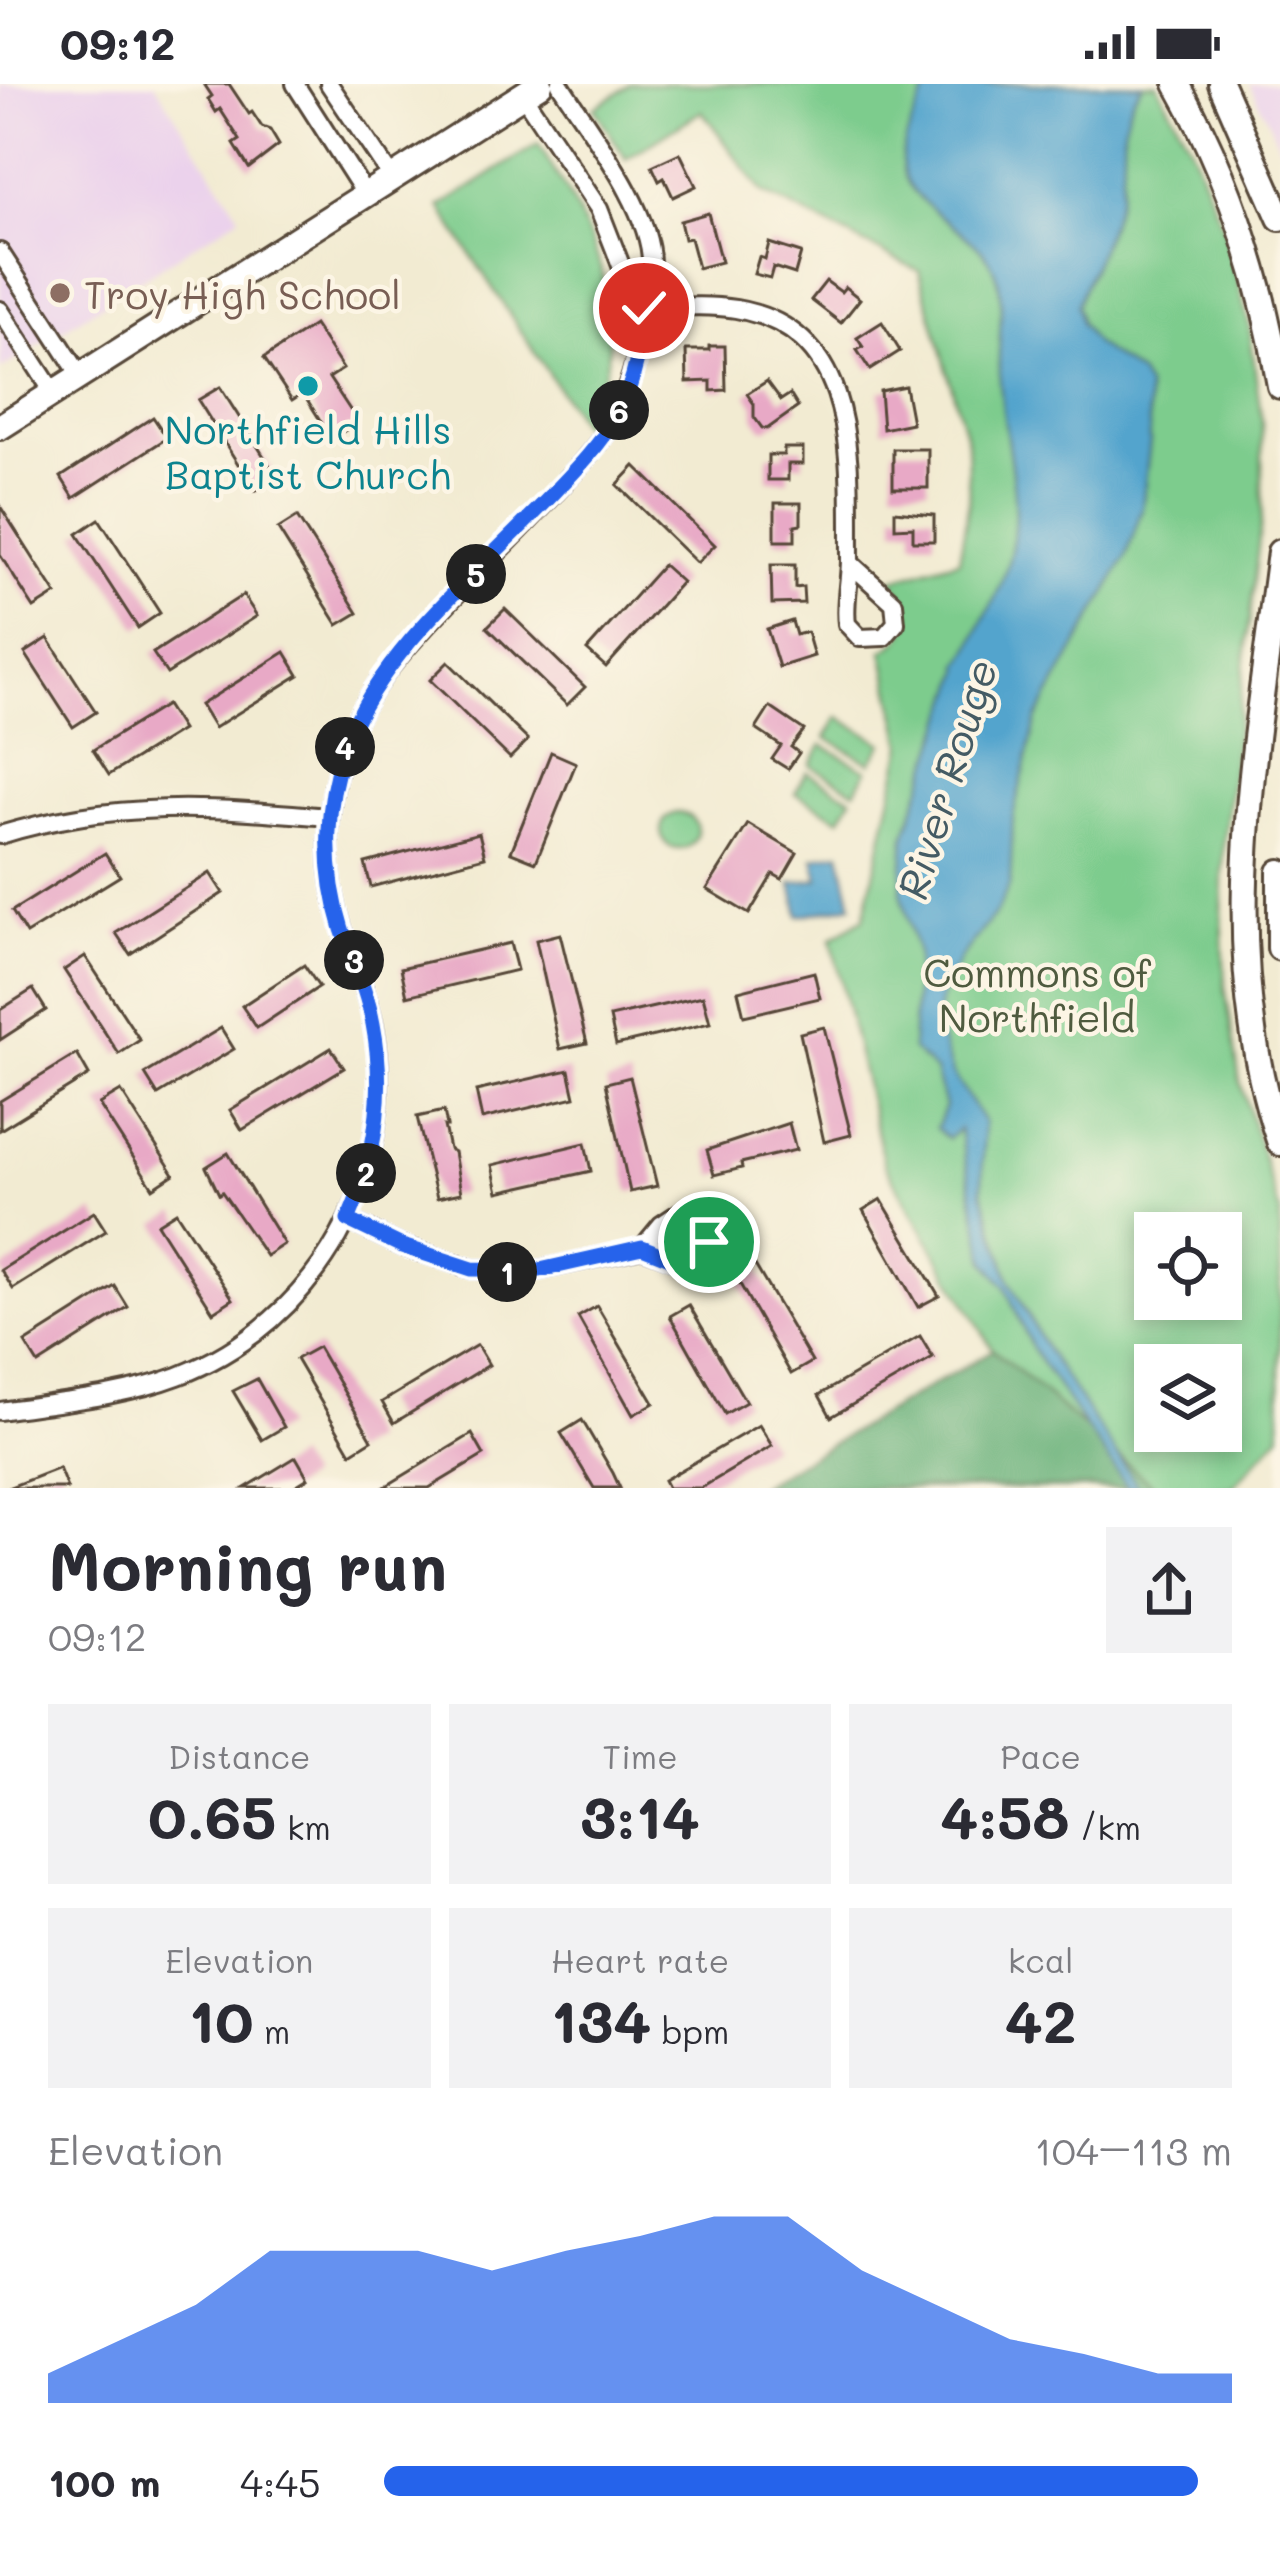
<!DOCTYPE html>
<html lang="en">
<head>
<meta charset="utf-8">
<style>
	body { margin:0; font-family:Mali,sans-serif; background:#f2f2f3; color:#2b2b33; height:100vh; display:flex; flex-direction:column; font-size:45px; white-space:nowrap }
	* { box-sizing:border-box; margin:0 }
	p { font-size:39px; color:#7c7c81 }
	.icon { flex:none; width:66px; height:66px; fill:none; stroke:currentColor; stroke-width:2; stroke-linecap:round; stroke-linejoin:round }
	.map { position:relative; height:1404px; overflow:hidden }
	.sheet { display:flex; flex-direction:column; background:#fff; flex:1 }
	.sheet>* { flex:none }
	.controls { position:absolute; left:1134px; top:1128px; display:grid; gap:24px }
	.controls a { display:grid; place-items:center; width:108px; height:108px; border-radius:0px; background:#fff; box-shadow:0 6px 18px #0003; font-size:60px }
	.pin { position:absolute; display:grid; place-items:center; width:102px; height:102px; color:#fff; margin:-51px; border:6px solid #fff; border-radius:50%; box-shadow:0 3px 12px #0007 }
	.km { position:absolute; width:60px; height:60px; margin:-30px; border-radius:50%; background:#222; color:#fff; font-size:33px; line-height:60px; text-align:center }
	.round { display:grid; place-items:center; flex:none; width:126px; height:126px; border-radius:0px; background:#f2f2f3 }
	.overview { display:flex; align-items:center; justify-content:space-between; height:204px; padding:0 48px }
	h1 { font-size:66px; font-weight:800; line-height:90px }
	.figures { display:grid; grid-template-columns:repeat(3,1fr); gap:18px; height:204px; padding:12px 48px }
	.figures div { display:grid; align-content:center; border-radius:0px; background:#f2f2f3; text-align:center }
	.figures b { font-size:60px; font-weight:800 }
	.figures small { font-size:33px; font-weight:400 }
	.figures p { font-size:33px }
	.chart { height:336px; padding:24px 48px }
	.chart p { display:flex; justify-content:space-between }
	.chart svg { width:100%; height:216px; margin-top:12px; fill:#2563eb; opacity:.7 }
	ul { padding:0 48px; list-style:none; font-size:39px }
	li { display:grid; grid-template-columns:192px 144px 1fr; align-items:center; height:90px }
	li i { height:30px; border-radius:15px; background:#2563eb }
	.status { display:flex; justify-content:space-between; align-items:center; height:84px; padding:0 60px; background:#fff; direction:ltr }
	.status svg { height:33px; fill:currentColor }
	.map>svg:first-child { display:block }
	.built { fill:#ebd1ec }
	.green { fill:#7dcc8d; stroke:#5c7b56; stroke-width:3; fill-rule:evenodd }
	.forest { fill:#66b078; stroke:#506d4b; stroke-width:3 }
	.water { fill:#52a4cd; stroke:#466776; stroke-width:3 }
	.building { fill:#e8a9c6 }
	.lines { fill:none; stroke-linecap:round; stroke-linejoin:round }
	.minor-casing { stroke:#564739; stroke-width:22 }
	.secondary-casing { stroke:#564739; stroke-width:30 }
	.minor { stroke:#fff; stroke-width:16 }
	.secondary { stroke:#fff; stroke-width:24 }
	.route-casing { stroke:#fff; stroke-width:24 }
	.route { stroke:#2563eb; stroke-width:15 }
	.education-dot { fill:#8d6e63; stroke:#fcf5e5; stroke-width:4.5 }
	.culture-dot { fill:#0f9aa8; stroke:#fcf5e5; stroke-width:4.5 }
	.labels { text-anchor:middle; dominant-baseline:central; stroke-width:9; stroke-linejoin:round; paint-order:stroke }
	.education-label { font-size:39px; fill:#785e54; stroke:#fcf5e5; text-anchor:start }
	.culture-label { font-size:39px; fill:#0d838f; stroke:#fcf5e5 }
	.park-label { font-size:39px; fill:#4f5b3f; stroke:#fcf5e5 }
	.water-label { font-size:42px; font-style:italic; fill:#445b64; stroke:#fcf5e5 }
</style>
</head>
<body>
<div class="status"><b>09:12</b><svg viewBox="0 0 49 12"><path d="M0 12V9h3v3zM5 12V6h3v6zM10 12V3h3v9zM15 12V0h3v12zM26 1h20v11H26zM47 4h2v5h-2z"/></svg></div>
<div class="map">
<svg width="1280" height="1404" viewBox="0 0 1280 1404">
	<rect width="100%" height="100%" fill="#fcf5e5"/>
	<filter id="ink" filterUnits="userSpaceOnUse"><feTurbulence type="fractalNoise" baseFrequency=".00833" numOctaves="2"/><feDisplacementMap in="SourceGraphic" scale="24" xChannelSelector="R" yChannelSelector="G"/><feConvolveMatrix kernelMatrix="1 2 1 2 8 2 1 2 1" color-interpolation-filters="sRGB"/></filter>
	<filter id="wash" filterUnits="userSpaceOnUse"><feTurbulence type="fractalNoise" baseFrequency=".004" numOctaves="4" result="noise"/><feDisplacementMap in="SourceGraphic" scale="48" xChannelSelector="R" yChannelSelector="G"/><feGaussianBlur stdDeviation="2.7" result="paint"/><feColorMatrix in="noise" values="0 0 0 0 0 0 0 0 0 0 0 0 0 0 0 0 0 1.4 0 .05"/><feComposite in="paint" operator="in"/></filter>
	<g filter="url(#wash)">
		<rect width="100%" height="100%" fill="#f2ebd2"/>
		<g class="built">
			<path d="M0,0H155L240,132L0,286Z"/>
			<path d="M1249,0H1280V65L1267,34Z"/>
		</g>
		<g class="green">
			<path d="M631,0H1157L1190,61L1225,149L1249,240L1262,339V429L1224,758L1222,830L1225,903L1240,998L1280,1130V1351L1232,1404H756L993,1266L884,1080L831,855L864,834L903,661L883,567C917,551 914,519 891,496L959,476L969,417L967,357L919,187L762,108L702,27L626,75L594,24ZM1155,1149H1221V1215H1155ZM1155,1281H1221V1347H1155Z"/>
			<path d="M538,60C577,124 617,186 609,265C606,292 593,320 585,346L440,123Z"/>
			<path d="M838,633L883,659L871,679L826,654Z"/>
			<path d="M822,661L867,686L855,707L810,681Z"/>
			<path d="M807,688L852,714L840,735L795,709Z"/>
			<circle cx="679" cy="747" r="18"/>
		</g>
		<path class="forest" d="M993,1266L1156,1404H756Z"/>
		<g class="water">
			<path d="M929,0H1143C1112,37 1130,72 1118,115C1108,152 1090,186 1077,221L1081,239L1094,259L1140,291L1147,304L1150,357L1142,425L1126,473L1037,634L1013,732L1010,800L998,826L960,875L941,913L936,938L952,989L984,1038L982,1107L1010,1197L1046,1265L1139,1404H1128L1032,1265L1005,1202L986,1178L959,1045L948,1055L936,1044L945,1022L935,987L912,965L917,870L901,808L905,752L962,585L960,581C972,568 976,549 985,533C1039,441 1004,380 999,285C998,256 1005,220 997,193C984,142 892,125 903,67C907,46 920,21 929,0Z"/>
			<path d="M840,768L852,821L799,832L792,799L819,795L814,774Z"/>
		</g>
		<g id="blocks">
			<g class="building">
				<path d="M204,0H229L249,30L252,28L262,43L270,46L279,61L249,84L234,60L240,56L220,25L216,28L208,15L212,12Z"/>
				<path d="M680,69L696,102L673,113L664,94L659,97L652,82Z"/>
				<path d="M708,129L721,178L698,184L690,154L684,155L680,137Z"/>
				<path d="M769,159L801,169L795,190L773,183L770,194L754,190L759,173L765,175Z"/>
				<path d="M826,197L841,208L845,203L860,215L841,239L811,216Z"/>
				<path d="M882,238L900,267L870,286L857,266L863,263L857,254Z"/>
				<path d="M314,241L343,285L329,294L358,338L332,355L303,309L292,316L264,274Z"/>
				<path d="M709,262H725L726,306L711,307V297L687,298L686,266H709Z"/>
				<path d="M767,297L781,316L790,310L798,323L767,345L762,344L754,333V320L747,310Z"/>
				<path d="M905,302L912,339L883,345L880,307Z"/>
				<path d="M220,303L277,393L255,407L198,316Z"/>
				<path d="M153,333L167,354L74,414L61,393Z"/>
				<path d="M784,364H803V380H788V396H768V371H784Z"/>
				<rect x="893" y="365" width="35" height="39"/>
				<path d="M635,382L715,461L697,479L617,401Z"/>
				<path d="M775,419H801V440L795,441V457H775Z"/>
				<path d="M0,422L56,510L34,524L0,471Z"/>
				<path d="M895,427L934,431V457H913V443L895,444Z"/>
				<path d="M297,433L358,529L338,541L278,445Z"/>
				<path d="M99,435L160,529L138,544L77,450Z"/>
				<path d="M663,481L682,498L606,583L587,566Z"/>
				<path d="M771,481H795V504L803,503L804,519L772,520Z"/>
				<path d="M243,511L257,532L167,590L153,569Z"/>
				<path d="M505,525L585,603L567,621L487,543Z"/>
				<path d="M792,537L796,551L807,548L814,572L779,583L767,545Z"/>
				<path d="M48,554L96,628L73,643L25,569Z"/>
				<path d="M285,568L299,591L214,644L200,621Z"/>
				<path d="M448,578L528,656L510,674L430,596Z"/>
				<path d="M166,621L182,646L109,691L93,666Z"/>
				<path d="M770,623L804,646L791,663L799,669L788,685L772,675L781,662L756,645Z"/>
				<path d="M551,668L576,679L536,778L511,768Z"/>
				<path d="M748,740L797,769L782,795L773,790L749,830L707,805Z"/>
				<path d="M479,749L485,773L371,803L365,779Z"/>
				<path d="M105,769L120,792L26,850L12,827Z"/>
				<path d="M210,789L223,809L130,870L116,849Z"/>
				<path d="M560,850L587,959L560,965L536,856Z"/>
				<path d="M510,859L517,886L407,912L401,884Z"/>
				<path d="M85,872L140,956L119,970L64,886Z"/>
				<path d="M304,881L319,903L257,944L242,922Z"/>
				<path d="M814,888L820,914L744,932L738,907Z"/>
				<path d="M33,905L46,926L0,956V926Z"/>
				<path d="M703,912L710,939L616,961L610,933Z"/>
				<path d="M824,943L851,1051L824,1058L800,949Z"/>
				<path d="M221,944L234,965L158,1011L145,990Z"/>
				<path d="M331,964L344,984L242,1046L230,1026Z"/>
				<path d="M77,970L89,991L0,1046V1017Z"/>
				<path d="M569,986L575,1013L482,1035L476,1007Z"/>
				<path d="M630,993L657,1102L630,1108L606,999Z"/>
				<path d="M121,1007L174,1090L153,1104L99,1020Z"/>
				<path d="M444,1027L447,1042H444L449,1065L454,1068L461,1109L437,1114L417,1033Z"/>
				<path d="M789,1039L796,1066L741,1079L742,1084L714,1091L707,1066Z"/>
				<path d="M585,1059L591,1087L498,1108L492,1081Z"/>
				<path d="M228,1069L284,1160L266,1172L229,1118L222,1108L219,1110L206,1083Z"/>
				<path d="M881,1115L939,1212L918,1223L863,1126Z"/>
				<path d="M94,1128L106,1147L13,1205L1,1186Z"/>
				<path d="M176,1128L233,1215L213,1228L157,1140Z"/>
				<path d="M755,1181L812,1278L791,1290L736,1193Z"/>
				<path d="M115,1202L128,1223L38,1280L25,1259Z"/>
				<path d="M689,1221L746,1318L725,1330L670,1232Z"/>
				<path d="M597,1222L654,1319L633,1331L578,1233Z"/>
				<path d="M920,1252L933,1274L831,1333L819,1311Z"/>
				<path d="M477,1261L489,1281L394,1339L382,1318Z"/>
				<path d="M318,1263L372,1356L351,1369L296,1275Z"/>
				<path d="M257,1295L284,1343L262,1356L233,1307Z"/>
				<path d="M582,1336L613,1389L620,1404H594L561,1349Z"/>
				<path d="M759,1341L772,1362L701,1404H668L664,1396Z"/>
				<path d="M472,1350L484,1371L429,1404H383Z"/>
				<path d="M296,1373L308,1394L292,1404H245Z"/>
				<path d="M59,1384L67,1404H10V1403Z"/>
			</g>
		</g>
	</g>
	<g filter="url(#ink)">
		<use href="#blocks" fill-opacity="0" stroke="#564739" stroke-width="3"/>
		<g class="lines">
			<g class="minor-casing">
				<g id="minor">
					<path d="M295,0L366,111"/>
					<path d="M329,0L392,94"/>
					<path d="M523,11L599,125L622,184L643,224"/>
					<path d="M0,168L80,291"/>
					<path d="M644,224C674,223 706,220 736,225C862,247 849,380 850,475C850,497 844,519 847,540L860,554L884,553L896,539L894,519L850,479"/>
					<path d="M0,226L53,308"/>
					<path d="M0,751C114,716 213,723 330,733"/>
					<path d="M348,1136L402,1162L472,1185L540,1186L642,1164L685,1180C711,1172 716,1148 695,1132L679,1129L661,1141L642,1164"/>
					<path d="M0,1327C59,1318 122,1313 178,1292C318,1239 401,1089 374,942C368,909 353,879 343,847C324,789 324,728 343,669C363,606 407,562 452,515C504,461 560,409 606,349C629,309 639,272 644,226C645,211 650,196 651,181C653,127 588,45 560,0"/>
				</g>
			</g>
			<g class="secondary-casing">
				<g id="secondary">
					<path d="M1177,0C1230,94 1262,196 1280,302"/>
					<path d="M1221,0L1280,134"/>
					<path d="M0,343L540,0"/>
					<path d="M1280,468C1256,663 1214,869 1280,1059"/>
					<path d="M1280,788V864"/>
				</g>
			</g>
			<use href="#minor" class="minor"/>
			<use href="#secondary" class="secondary"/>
		</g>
	</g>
	<g class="lines" filter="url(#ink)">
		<g class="route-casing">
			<path id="route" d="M644,224C641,261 635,297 618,330C600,362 574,388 549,414C483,483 380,568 347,658C324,718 323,784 342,845C353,877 367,907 373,940C386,1008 376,1073 348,1136L402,1162L472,1185L540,1186L642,1163L685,1180L699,1174L709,1158"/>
		</g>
		<use href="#route" class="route"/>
	</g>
	<circle class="education-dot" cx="60" cy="209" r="12"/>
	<circle class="culture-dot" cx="308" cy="302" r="12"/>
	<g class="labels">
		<g class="education-label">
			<text x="84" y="209">Troy High School</text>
		</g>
		<g class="culture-label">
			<text x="308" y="344">Northfield Hills<tspan x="308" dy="45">Baptist Church</tspan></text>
		</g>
		<g class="park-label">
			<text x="1037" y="887">Commons of<tspan x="1037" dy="45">Northfield</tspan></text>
		</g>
		<g class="water-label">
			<text transform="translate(946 695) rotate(-73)">River Rouge</text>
		</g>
	</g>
</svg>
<div class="controls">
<a><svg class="icon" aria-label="locate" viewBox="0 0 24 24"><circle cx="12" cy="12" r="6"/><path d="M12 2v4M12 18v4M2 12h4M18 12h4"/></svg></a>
<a><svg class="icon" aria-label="layers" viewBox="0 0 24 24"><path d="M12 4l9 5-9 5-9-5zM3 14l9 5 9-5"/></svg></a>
</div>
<div class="pin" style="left:709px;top:1158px;background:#1e9e55"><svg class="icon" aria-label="arrive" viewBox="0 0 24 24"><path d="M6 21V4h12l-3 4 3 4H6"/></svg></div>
<div class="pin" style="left:644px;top:224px;background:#d93025"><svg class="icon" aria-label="check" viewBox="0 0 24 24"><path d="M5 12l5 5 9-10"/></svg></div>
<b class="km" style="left:507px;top:1188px">1</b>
<b class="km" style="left:366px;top:1089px">2</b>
<b class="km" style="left:354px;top:876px">3</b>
<b class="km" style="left:345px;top:663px">4</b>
<b class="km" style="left:476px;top:490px">5</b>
<b class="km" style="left:619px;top:326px">6</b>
</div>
<section class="sheet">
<div class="overview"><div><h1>Morning run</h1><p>09:12</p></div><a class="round"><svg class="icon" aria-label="share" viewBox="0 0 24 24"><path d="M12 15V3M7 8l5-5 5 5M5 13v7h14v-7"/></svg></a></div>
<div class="figures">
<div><p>Distance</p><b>0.65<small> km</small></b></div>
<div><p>Time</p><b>3:14</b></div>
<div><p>Pace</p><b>4:58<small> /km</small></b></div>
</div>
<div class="figures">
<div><p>Elevation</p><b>10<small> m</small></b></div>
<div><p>Heart rate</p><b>134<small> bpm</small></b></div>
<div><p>kcal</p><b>42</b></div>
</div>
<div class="chart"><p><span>Elevation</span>104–113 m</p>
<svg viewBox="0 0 160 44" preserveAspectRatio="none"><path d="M0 44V38L10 31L20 24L30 13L40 13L50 13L60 17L70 13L80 10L90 6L100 6L110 17L120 24L130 31L140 34L150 38L160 38V44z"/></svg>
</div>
<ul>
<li><b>100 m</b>4:45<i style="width:96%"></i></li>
</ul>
</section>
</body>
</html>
